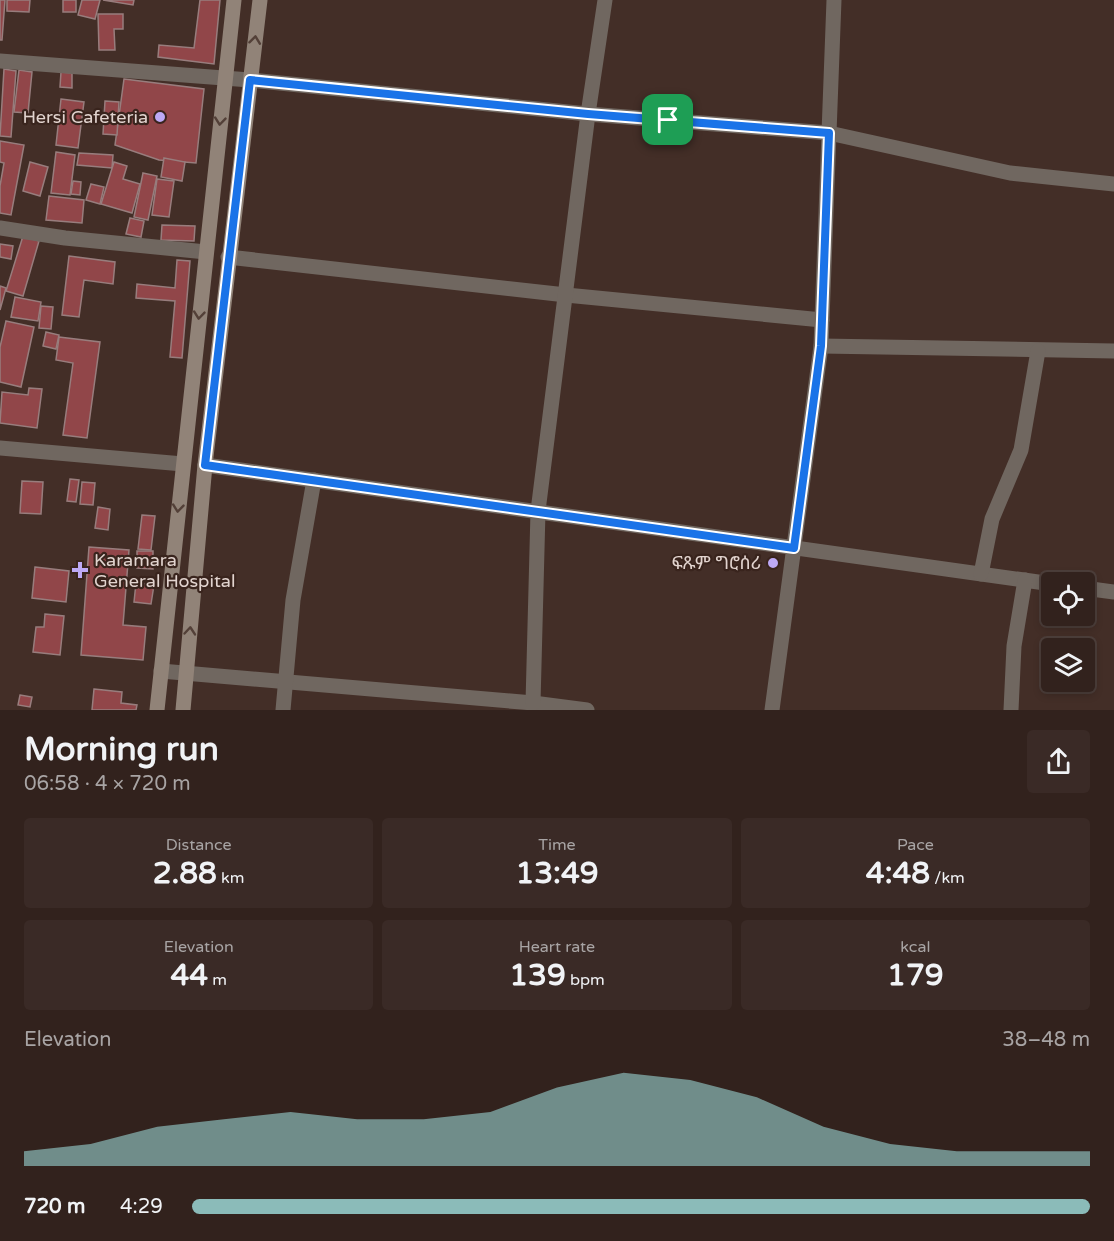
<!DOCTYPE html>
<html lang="en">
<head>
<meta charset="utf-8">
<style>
	body { margin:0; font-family:"Varela Round","Noto Sans Ethiopic",sans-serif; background:#3a2a26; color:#f1f3f6; height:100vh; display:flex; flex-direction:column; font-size:22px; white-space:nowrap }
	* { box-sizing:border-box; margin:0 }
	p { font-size:20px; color:#a8a4a4 }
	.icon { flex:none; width:33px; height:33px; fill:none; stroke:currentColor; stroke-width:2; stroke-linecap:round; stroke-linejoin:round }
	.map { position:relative; height:710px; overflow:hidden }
	.panel { display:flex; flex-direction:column; background:#32221d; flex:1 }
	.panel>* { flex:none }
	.buttons { position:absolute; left:1041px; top:572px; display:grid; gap:12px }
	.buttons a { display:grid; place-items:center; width:54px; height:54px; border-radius:6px; background:#32221d; box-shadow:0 3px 9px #0003,0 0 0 2px #4d3f3b; font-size:30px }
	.pin { position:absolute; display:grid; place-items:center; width:51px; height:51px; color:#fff; margin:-26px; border-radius:12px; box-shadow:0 3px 9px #0006 }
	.round { display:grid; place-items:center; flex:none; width:63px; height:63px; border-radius:6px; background:#3a2a26 }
	.summary { display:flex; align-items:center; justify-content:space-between; height:102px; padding:0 24px }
	h1 { font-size:33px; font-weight:800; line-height:45px }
	.figures { display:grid; grid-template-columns:repeat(3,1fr); gap:9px; height:102px; padding:6px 24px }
	.figures div { display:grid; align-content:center; border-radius:6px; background:#3a2a26; text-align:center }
	.figures b { font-size:30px; font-weight:800 }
	.figures small { font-size:16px; font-weight:400 }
	.figures p { font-size:16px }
	.chart { height:168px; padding:12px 24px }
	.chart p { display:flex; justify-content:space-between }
	.chart svg { width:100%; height:108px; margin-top:6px; fill:#8bbbb9; opacity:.7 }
	ul { padding:0 24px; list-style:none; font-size:20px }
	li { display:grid; grid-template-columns:96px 72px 1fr; align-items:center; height:45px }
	li i { height:15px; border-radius:8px; background:#8bbbb9 }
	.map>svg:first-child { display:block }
	.building { fill:#914649; stroke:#987d7d; stroke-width:1.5 }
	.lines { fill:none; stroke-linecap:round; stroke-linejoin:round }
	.street { stroke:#706760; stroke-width:15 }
	.secondary { stroke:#918378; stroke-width:15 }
	.oneway { stroke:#534038 }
	.route-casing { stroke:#fff; stroke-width:12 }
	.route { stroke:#1a73e8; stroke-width:8 }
	.poi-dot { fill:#bda9f5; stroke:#39241d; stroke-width:2 }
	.labels { text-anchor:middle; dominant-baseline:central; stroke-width:4.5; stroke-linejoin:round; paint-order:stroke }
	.poi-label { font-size:18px; fill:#e2d4cf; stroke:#39241d; text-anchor:end }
</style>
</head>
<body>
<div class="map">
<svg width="1114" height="710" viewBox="0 0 1114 710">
	<rect width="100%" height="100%" fill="#432e27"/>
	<g class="building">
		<path d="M0,0H5L2,40H0Z"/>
		<path d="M7,0H30L29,12L7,11Z"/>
		<rect x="63" y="0" width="13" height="12"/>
		<path d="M82,0H100L95,19L78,15Z"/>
		<path d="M103,0H134L133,5Z"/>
		<path d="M200,0H220L214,64L158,57L159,45L194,48Z"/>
		<path d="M98,14H123V29H114L115,50H99Z"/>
		<path d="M4,69L16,71L11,137L0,136Z"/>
		<path d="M19,70L32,72L28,113L14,112Z"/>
		<path d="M61,72L72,73V88L60,87Z"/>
		<path d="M124,79L204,89L196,163L159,160L115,145Z"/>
		<path d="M61,99L84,102L78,148L56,145Z"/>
		<path d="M105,101L119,102L117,135L103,134Z"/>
		<path d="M0,141L24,145L11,215L0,213V186L4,163L0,162Z"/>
		<path d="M56,152L75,155L70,195L51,193Z"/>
		<path d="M79,153L113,155L112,168L77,165Z"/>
		<path d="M164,158L185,162L182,181L161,177Z"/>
		<path d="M30,162L48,167L40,196L23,191Z"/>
		<path d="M114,162L127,166L123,179L140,184L132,213L101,204Z"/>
		<path d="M143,173L157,176L148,220L134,217Z"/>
		<path d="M157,179L174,181L169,217L152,215Z"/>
		<path d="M73,181L81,182L80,195L71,194Z"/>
		<path d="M91,184L104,187L100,204L86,200Z"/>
		<path d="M49,196L84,200L82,223L46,220Z"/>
		<path d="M130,218L144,221L141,237L126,234Z"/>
		<path d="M162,225L195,226L194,241L161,240Z"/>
		<path d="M23,236L39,241L23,296L6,291Z"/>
		<path d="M0,244L13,246L11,259L0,257Z"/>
		<path d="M69,256L115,262L113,284L84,280L79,317L62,315Z"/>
		<path d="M177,260L190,261L182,358L170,357L175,301L136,298L137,284L175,288Z"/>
		<path d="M0,286L6,288L0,310Z"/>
		<path d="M15,297L41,302L38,321L11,317Z"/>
		<path d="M41,306L53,307L51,329L39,328Z"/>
		<path d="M6,321L34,327L21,387L0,382V347Z"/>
		<path d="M46,332L59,335L56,349L43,346Z"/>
		<path d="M59,337L100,342L87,438L63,435L73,363L56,360Z"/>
		<path d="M29,388L42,389L37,428L0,423L2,392L28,395Z"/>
		<path d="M70,479L79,480L76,502L67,501Z"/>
		<path d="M22,481L43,482L41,514L20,513Z"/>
		<path d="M82,482L95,483L93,505L80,504Z"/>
		<path d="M98,507L110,509L108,530L95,528Z"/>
		<path d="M142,515L155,516L151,550L138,549Z"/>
		<path d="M89,547L129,550L123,625L146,627L143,660L81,655Z"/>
		<path d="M137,551H153V569L137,568Z"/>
		<path d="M35,567L69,571L66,602L32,598Z"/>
		<path d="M136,583L154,585L151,604L134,602Z"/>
		<path d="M45,614L64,616L60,655L33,652L36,627H44Z"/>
		<path d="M94,689L122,692L121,703L137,705L136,710H92Z"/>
		<path d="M20,695L32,697L30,707L18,705Z"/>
	</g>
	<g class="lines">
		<g class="street">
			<path d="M0,61L250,80L588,114L829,133L1010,173L1114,184"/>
			<path d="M0,228L65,238L206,252"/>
			<path d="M228,257L566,295L822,320"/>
			<path d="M821,346L1114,351"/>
			<path d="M0,448L183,464"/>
			<path d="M205,465L1052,584"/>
			<path d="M981,574L992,519L1021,450L1038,351"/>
			<path d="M1084,588L1114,592"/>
			<path d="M161,671L533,703L587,710"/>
			<path d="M533,703L538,511L588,114L605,0"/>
			<path d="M283,710L293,600L314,480"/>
			<path d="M772,710L821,346L834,0"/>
			<path d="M1011,710L1014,646L1025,580"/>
		</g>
		<g class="secondary">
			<path d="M157,710L234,0"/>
			<path d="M183,710L205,465L260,0"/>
		</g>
	</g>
	<defs><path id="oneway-chevron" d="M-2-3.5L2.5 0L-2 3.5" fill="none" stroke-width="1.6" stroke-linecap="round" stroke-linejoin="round" transform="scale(1.5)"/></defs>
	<g class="oneway">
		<use href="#oneway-chevron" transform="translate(255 40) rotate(-83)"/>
		<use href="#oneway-chevron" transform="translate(220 121) rotate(96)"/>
		<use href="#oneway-chevron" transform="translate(199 315) rotate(96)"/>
		<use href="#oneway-chevron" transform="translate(178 508) rotate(96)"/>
		<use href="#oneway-chevron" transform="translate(190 631) rotate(-85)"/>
	</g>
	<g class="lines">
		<g class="route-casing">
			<path id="route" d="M250,80L588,114L829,133L821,346L794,548L205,465Z"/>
		</g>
		<use href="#route" class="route"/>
	</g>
	<g class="poi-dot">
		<circle cx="160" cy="117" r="6"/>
		<circle cx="773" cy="563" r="6"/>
		<path d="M77 561h6v6h6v6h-6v6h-6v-6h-6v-6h6z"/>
	</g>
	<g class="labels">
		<g class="poi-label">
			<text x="148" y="117">Hersi Cafeteria</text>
			<text x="94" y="560" text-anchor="start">Karamara<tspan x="94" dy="21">General Hospital</tspan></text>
			<text x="761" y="563">ፍጹም ግሮሰሪ</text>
		</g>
	</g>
</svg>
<div class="buttons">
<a><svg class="icon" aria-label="locate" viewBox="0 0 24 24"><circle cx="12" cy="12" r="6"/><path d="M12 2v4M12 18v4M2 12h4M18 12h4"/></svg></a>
<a><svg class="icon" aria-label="layers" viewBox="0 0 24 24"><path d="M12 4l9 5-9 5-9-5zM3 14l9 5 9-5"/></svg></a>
</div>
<div class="pin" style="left:668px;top:120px;background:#1e9e55"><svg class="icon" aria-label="arrive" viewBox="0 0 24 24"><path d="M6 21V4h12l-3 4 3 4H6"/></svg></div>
</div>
<section class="panel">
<div class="summary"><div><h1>Morning run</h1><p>06:58 · 4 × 720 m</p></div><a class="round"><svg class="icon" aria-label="share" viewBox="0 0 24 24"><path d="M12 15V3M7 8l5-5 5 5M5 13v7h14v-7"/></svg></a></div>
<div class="figures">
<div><p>Distance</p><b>2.88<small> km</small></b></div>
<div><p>Time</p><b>13:49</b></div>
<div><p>Pace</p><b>4:48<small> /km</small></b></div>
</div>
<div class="figures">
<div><p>Elevation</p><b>44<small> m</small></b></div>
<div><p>Heart rate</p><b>139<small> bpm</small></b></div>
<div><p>kcal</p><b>179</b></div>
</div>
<div class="chart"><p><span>Elevation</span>38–48 m</p>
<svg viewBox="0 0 160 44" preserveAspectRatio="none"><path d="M0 44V38L10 35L20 28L30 25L40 22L50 25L60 25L70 22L80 12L90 6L100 9L110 16L120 28L130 35L140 38L150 38L160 38V44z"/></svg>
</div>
<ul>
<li><b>720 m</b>4:29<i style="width:100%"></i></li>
</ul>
</section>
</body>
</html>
